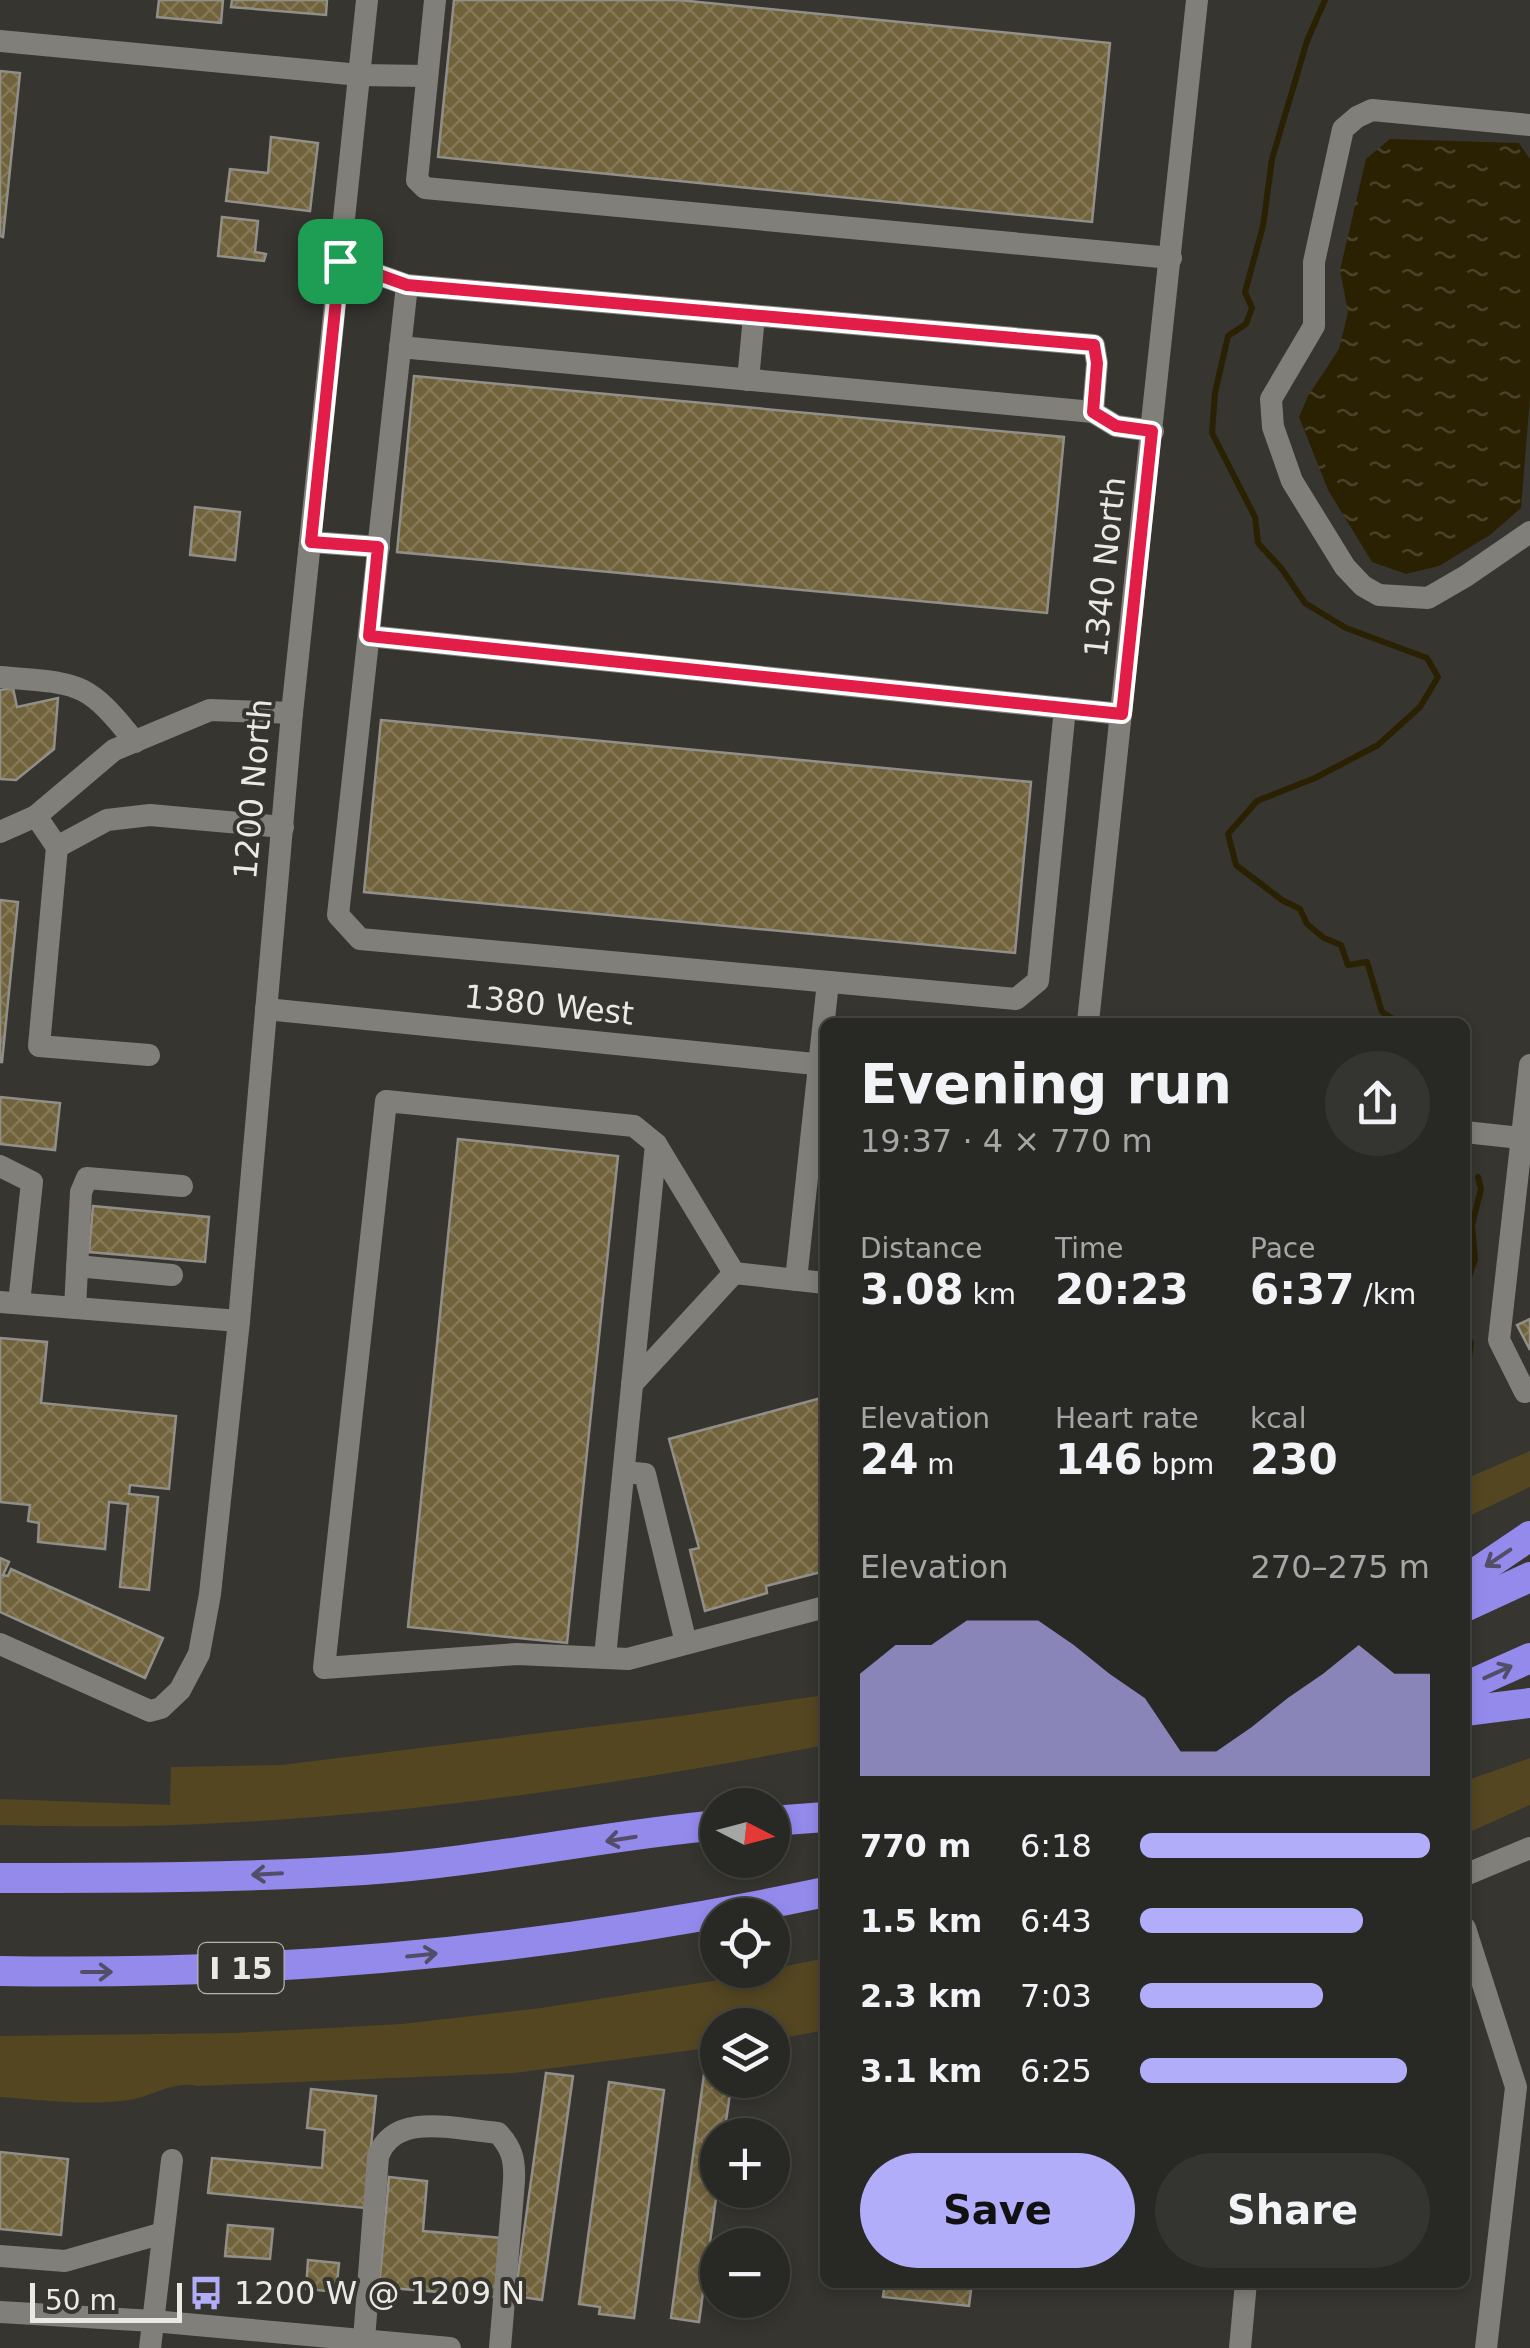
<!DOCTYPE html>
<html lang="en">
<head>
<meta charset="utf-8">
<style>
	body { margin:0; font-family:"DejaVu Sans",sans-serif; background:#343431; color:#f1f3f6; height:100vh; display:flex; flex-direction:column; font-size:38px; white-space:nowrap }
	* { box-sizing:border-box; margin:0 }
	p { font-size:32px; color:#a5a6a6 }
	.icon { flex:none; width:55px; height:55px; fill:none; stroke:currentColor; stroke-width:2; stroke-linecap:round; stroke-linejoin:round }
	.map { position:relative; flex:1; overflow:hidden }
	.drawer { position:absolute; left:820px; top:1018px; width:650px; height:1270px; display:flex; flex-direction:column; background:#282824; border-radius:15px; box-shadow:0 5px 15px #0003,0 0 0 2px #444441 }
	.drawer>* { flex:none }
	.needle { width:65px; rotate:96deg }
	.controls { position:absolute; left:700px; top:1788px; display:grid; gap:20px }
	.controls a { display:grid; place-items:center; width:90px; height:90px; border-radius:50%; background:#282824; box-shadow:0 5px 15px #0003,0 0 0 2px #444441; font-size:50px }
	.scale { position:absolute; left:30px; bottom:25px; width:152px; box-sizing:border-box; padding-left:10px; border:5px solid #eae9e6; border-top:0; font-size:28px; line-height:35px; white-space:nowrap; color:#eae9e6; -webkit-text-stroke:8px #363530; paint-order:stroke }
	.pin { position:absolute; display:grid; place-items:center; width:85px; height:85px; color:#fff; margin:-42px; border-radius:20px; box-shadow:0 5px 15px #0006 }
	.round { display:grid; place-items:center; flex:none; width:105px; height:105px; border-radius:52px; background:#343431 }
	.head { display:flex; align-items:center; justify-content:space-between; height:170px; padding:0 40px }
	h1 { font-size:55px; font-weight:800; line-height:75px }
	.figures { display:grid; grid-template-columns:repeat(3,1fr); gap:15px; height:170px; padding:10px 40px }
	.figures div { display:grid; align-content:center }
	.figures b { font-size:42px; font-weight:800 }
	.figures small { font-size:28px; font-weight:400 }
	.figures p { font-size:28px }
	.chart { height:280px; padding:20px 40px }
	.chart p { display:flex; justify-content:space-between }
	.chart svg { width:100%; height:180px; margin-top:10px; fill:#b2adf9; opacity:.7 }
	.action { display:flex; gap:20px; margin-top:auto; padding:20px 40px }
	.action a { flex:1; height:115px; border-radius:60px; background:#b2adf9; color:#111; font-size:40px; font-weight:800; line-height:115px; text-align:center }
	.action a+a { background:#343431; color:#f1f3f6 }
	ul { padding:0 40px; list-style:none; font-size:32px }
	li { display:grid; grid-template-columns:160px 120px 1fr; align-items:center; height:75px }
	li i { height:25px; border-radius:12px; background:#b2adf9 }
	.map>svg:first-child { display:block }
	.grass { fill:#534621 }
	.water { fill:url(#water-ripples) }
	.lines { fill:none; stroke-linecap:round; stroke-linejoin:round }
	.stream { stroke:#2a2103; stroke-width:6 }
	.building { fill:url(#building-cross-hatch); stroke:#918f8a; stroke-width:2.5 }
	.minor { stroke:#817f7a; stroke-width:22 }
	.highway { stroke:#948aec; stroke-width:30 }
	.oneway { stroke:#524e68 }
	.route-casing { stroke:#fff; stroke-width:20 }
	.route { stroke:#e11d48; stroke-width:12 }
	.labels { text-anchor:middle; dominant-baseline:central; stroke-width:8; stroke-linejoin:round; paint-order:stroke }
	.shield { fill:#363530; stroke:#b4b3af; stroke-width:2.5 }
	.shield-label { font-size:30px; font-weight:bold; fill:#eae9e6 }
	.street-label { font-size:32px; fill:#eae9e6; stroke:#363530 }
	.poi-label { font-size:32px; fill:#eae9e6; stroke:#363530; text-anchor:start }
</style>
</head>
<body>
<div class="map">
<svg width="1530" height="2348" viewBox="0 0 1530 2348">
	<defs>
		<pattern id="water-ripples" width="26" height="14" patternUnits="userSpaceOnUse" patternTransform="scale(2.5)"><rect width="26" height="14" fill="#2a2103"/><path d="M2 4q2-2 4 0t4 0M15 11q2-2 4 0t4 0" fill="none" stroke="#494128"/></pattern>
		<pattern id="building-cross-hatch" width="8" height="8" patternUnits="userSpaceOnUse" patternTransform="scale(2.5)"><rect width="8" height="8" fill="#70623b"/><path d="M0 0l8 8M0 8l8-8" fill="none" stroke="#857857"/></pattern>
	</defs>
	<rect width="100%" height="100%" fill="#363530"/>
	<g class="grass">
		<path d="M1530,1451V1487L1465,1518V1479Z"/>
		<path d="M825,1695V1745C553,1797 278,1834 0,1825V1799L170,1805L171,1767L281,1765L680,1716Z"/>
		<path d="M1530,1758V1805L1465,1834V1781Z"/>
		<path d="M825,1958V2030L773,2040L772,2025H718L717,2047L514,2073L198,2086C174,2080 153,2096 129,2100C87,2106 42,2100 0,2097V2036L233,2033L402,2024L541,2008L719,1980Z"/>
	</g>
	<path class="water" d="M1390,139L1519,143L1530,159V398L1521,508L1490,535L1439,566L1406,574L1372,562L1328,490L1299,417L1308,396L1339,349L1348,312L1340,270L1366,159Z"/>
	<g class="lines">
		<g class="stream">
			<path d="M1325,0L1307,41L1272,159L1263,226L1245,292L1252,308L1246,324L1228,336L1215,393L1212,433L1255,517L1258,543L1281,568L1305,603L1346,628L1427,658L1438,677L1420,707L1378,745L1315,778L1257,801L1228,834L1236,865L1282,900L1300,909L1307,924L1324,938L1341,945L1348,965L1367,962L1382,1012L1398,1022"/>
			<path d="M1465,1289L1475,1259L1472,1225L1481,1189L1478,1177"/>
			<path d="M1465,1334L1471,1343L1465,1387"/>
		</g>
	</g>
	<g class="building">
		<path d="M159,0H223L221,23L157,17Z"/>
		<path d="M232,0H327L326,15L231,7Z"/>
		<path d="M454,0H679L1110,43L1092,222L438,157Z"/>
		<path d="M0,71L20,73L3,237L0,236Z"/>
		<path d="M271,137L318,143L310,211L226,201L230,169L268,173Z"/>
		<path d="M222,217L258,221L255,252L266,254L264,261L218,256Z"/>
		<path d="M414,376L1064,437L1047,613L397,552Z"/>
		<path d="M195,507L240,512L235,560L190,555Z"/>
		<path d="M13,688L17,707L58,698L54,749L16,780L0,779V690Z"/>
		<path d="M381,720L1031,782L1015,953L364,892Z"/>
		<path d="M0,900L18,902L2,1062H0Z"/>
		<path d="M0,1097L60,1103L55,1150L0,1144Z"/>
		<path d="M458,1139L618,1156L567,1643L408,1627Z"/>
		<path d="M93,1206L209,1217L205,1262L89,1252Z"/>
		<path d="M1530,1319V1350L1517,1325Z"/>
		<path d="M0,1338L47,1342L41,1403L176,1416L169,1489L130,1485L129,1494L158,1497L149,1590L120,1587L128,1504L109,1502L105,1549L38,1542L39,1523L28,1521L30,1505L0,1502Z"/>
		<path d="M825,1397V1571L766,1586L767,1593L705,1611L690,1550L699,1548L669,1439Z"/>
		<path d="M0,1558L9,1562L3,1575L8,1576L11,1569L163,1638L145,1678L0,1612Z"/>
		<path d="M705,2067L718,2069V2080H732L724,2135H718V2184L699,2322L671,2318Z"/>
		<path d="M546,2073L573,2076L542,2300L515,2296Z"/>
		<path d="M609,2082L664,2090L634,2318L599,2314L600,2307L579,2304Z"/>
		<path d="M311,2089L376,2096L365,2208L208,2193L212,2158L322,2168L325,2130L307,2128Z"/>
		<path d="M0,2152L68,2159L61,2235L0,2229Z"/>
		<path d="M389,2177L427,2181L423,2231L502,2238L497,2297L379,2287Z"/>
		<path d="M228,2225L273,2229L270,2259L225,2256Z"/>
		<path d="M308,2260L339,2263L336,2292L306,2289Z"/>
		<path d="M885,2282H972L969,2306L883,2297Z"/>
	</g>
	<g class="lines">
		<g class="minor">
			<path d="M435,0L417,180L425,188L1171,258"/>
			<path d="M0,41L360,75L427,76"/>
			<path d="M1530,125L1372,110L1357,117L1343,129L1314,262V326L1271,399L1273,427L1292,481L1345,567L1363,586L1379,595L1428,598L1466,576L1530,532"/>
			<path d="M340,261L407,285L1094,345L1097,363L1093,412L1116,426L1153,431"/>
			<path d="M407,285L338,915L360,939L1016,999L1038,981L1065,708"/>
			<path d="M400,347L1093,412"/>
			<path d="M748,380L754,316"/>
			<path d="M311,542L379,547"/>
			<path d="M369,636L1121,714"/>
			<path d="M0,677C77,684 85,678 135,742"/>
			<path d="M36,816L57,847L107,820L150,815L283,827"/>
			<path d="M0,832L36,816L114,750L210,710L292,713"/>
			<path d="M57,847L39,1046L149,1055"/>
			<path d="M266,1009L825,1065"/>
			<path d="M1088,1022L1197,0"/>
			<path d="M1465,1132L1530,1139"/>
			<path d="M0,1166L32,1182L19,1303"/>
			<path d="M77,1266L172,1275"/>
			<path d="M796,1280L828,982"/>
			<path d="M825,1283L734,1273L656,1144L634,1126L386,1101L324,1668L517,1654L628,1659L825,1607"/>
			<path d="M0,1302L239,1321"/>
			<path d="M75,1308L81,1192L87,1178L182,1186"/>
			<path d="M632,1384L734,1273"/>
			<path d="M1525,1392L1499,1340L1530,1065"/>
			<path d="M624,1472L645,1474L686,1643"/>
			<path d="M0,1644L150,1711L161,1708L180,1690L199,1654L210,1594L239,1321L292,713L367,0"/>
			<path d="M605,1657L656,1144"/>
			<path d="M1465,1875L1530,1848"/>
			<path d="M1465,1928L1516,2087L1486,2348"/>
			<path d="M0,2256L65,2261L163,2233"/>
			<path d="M0,2312L153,2321L450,2348"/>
			<path d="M364,2340L378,2157C393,2110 459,2130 498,2133C512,2148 515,2160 514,2181L500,2348"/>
			<path d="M150,2348L172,2160"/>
			<path d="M1240,2348L1246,2282"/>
		</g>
		<g class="highway">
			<path d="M1465,1580L1530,1536"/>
			<path d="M1465,1607L1530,1577"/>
			<path d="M1465,1687L1530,1658"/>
			<path d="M1465,1711L1530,1703"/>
			<path d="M772,1821L825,1817"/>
			<path d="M0,1878C121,1878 243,1878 364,1870C483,1862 600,1836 718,1825"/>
			<path d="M0,1971C278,1976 553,1950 825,1892"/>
		</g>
	</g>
	<defs><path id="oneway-shaft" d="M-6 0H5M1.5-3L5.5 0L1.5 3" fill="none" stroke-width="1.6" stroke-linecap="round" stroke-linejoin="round" transform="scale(2.5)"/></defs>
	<g class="oneway">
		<use href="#oneway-shaft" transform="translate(1498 1558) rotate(146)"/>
		<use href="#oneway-shaft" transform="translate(1498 1672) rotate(-24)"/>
		<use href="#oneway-shaft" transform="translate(621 1839) rotate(171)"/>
		<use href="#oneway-shaft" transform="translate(267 1874) rotate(177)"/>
		<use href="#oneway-shaft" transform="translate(422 1955) rotate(-6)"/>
		<use href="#oneway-shaft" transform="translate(97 1972)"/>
	</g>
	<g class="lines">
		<g class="route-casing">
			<path id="route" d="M340,261L407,285L1094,345L1097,363L1093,412L1116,426L1152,431L1122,714L369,636L378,547L311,542Z"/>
		</g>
		<use href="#route" class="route"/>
	</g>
	<defs>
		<g id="bus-bare" transform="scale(2.7)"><path d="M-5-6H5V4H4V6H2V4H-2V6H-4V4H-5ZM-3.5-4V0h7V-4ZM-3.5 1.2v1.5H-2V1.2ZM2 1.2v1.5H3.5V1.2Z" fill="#b2adf9" stroke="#363530" stroke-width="2.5" paint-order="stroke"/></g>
	</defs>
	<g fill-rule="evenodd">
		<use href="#bus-bare" x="206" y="2293"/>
	</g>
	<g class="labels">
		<rect class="shield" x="198.5" y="1943" width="85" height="50" rx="8"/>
		<g class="shield-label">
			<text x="241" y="1968">I 15</text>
		</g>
		<g class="street-label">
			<text transform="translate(1105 567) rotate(-84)">1340 North</text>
			<text transform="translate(253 789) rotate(-85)">1200 North</text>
			<text transform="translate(549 1005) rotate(6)">1380 West</text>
		</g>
		<g class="poi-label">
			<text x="234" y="2293">1200 W @ 1209 N</text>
		</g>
	</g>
</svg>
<div class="controls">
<a><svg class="needle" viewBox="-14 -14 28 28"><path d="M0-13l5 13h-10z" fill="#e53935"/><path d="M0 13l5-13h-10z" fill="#a5a6a6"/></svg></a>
<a><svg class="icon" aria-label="locate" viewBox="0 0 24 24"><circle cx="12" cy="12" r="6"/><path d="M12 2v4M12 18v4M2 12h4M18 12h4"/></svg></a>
<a><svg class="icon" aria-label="layers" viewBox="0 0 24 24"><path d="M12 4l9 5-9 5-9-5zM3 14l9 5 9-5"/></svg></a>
<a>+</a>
<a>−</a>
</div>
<div class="scale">50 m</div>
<div class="pin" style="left:340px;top:261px;background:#1e9e55"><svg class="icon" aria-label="arrive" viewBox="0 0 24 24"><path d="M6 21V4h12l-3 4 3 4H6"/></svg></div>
<section class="drawer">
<div class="head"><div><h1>Evening run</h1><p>19:37 · 4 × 770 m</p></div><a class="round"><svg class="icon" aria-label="share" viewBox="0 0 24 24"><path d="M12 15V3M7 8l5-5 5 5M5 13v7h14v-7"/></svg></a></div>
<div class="figures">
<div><p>Distance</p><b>3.08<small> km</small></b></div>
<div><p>Time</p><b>20:23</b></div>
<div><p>Pace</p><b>6:37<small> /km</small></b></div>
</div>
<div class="figures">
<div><p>Elevation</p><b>24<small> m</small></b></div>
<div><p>Heart rate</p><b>146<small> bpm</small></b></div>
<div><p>kcal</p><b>230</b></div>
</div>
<div class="chart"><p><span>Elevation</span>270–275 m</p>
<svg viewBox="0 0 160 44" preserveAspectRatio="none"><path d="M0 44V19L10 12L20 12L30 6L40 6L50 6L60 12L70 19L80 25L90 38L100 38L110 32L120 25L130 19L140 12L150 19L160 19V44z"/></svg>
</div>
<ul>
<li><b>770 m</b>6:18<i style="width:100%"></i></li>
<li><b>1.5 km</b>6:43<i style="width:77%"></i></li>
<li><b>2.3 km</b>7:03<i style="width:63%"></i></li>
<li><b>3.1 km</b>6:25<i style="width:92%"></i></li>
</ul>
<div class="action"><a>Save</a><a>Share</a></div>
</section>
</div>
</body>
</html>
